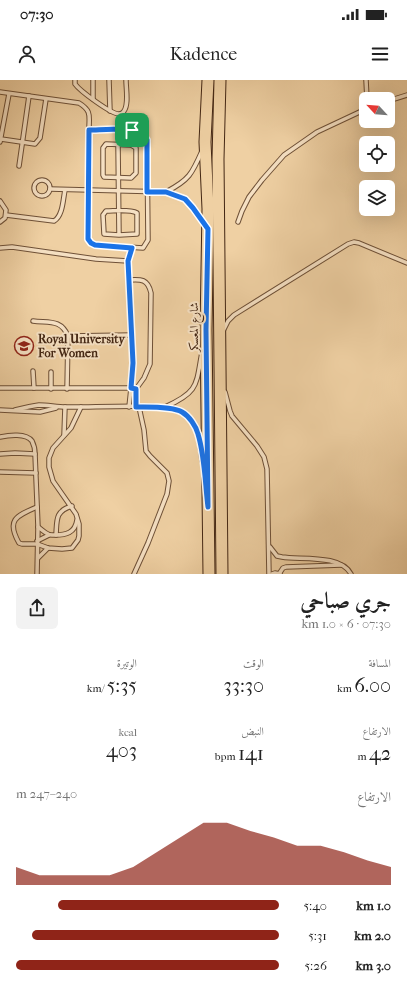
<!DOCTYPE html>
<html lang="ar">
<head>
<meta charset="utf-8">
<style>
	body { margin:0; font-family:"IM FELL French Canon",Amiri,serif; background:#f2f2f2; color:#222; direction:rtl; height:100vh; display:flex; flex-direction:column; font-size:15px; white-space:nowrap }
	* { box-sizing:border-box; margin:0 }
	p { font-size:13px; color:#767676 }
	.icon { flex:none; width:22px; height:22px; fill:none; stroke:currentColor; stroke-width:2; stroke-linecap:round; stroke-linejoin:round }
	.map { position:relative; height:494px; overflow:hidden; direction:ltr }
	.sheet { display:flex; flex-direction:column; background:#fff; flex:1 }
	.sheet>* { flex:none }
	.needle { width:26px; rotate:296deg }
	.buttons { position:absolute; left:359px; top:12px; display:grid; gap:8px }
	.buttons a { display:grid; place-items:center; width:36px; height:36px; border-radius:6px; background:#fff; box-shadow:0 4px 16px #0002; font-size:20px }
	.pin { position:absolute; display:grid; place-items:center; width:34px; height:34px; color:#fff; margin:-17px; border-radius:8px; box-shadow:0 2px 6px #0006 }
	.round { display:grid; place-items:center; flex:none; width:42px; height:42px; border-radius:6px; background:#f2f2f2 }
	.overview { display:flex; align-items:center; justify-content:space-between; height:68px; padding:0 16px }
	h1 { font-size:22px; font-weight:600; line-height:30px }
	.stats { display:grid; grid-template-columns:repeat(3,1fr); gap:6px; height:68px; padding:4px 16px }
	.stats div { display:grid; align-content:center }
	.stats b { font-size:20px; font-weight:600 }
	.stats small { font-size:11px; font-weight:400 }
	.stats p { font-size:11px }
	.chart { height:112px; padding:8px 16px }
	.chart p { display:flex; justify-content:space-between }
	.chart svg { width:100%; height:72px; margin-top:4px; fill:#8f2418; opacity:.7 }
	ul { padding:0 16px; list-style:none; font-size:13px }
	li { display:grid; grid-template-columns:64px 48px 1fr; align-items:center; height:30px }
	li i { height:10px; border-radius:5px; background:#8f2418 }
	.status { display:flex; justify-content:space-between; align-items:center; height:28px; padding:0 20px; background:#fff; direction:ltr }
	.status svg { height:11px; fill:currentColor }
	header { display:flex; justify-content:space-between; align-items:center; height:52px; padding:0 16px; background:#fff; font-size:18px; font-weight:600 }
	.map>svg:first-child { display:block }
	.lines { fill:none; stroke-linecap:round; stroke-linejoin:round }
	.lane-casing { stroke:#6e5037; stroke-width:5.5 }
	.primary-casing { stroke:#432613; stroke-width:13 }
	.lane { stroke:#f5e0c3; stroke-width:3.5 }
	.primary { stroke:#efd0a3; stroke-width:11 }
	.route-casing { stroke:#fff; stroke-width:8 }
	.route { stroke:#1a73e8; stroke-width:5 }
	.labels { text-anchor:middle; dominant-baseline:central; stroke-width:4; stroke-linejoin:round; paint-order:stroke }
	.street-label { font-size:12px; fill:#432613; stroke:#f5e0c3 }
	.poi-label { font-size:12px; font-weight:bold; fill:#432613; stroke:#f5e0c3; text-anchor:start }
</style>
</head>
<body>
<div class="status"><b>07:30</b><svg viewBox="0 0 49 12"><path d="M0 12V9h3v3zM5 12V6h3v6zM10 12V3h3v9zM15 12V0h3v12zM26 1h20v11H26zM47 4h2v5h-2z"/></svg></div>
<header><svg class="icon" aria-label="menu" viewBox="0 0 24 24"><path d="M4 6h16M4 12h16M4 18h16"/></svg>Kadence<svg class="icon" aria-label="person" viewBox="0 0 24 24"><circle cx="12" cy="8" r="4"/><path d="M4 21q1-7 8-7t8 7"/></svg></header>
<div class="map">
<svg width="407" height="494" viewBox="0 0 407 494">
	<rect width="100%" height="100%" fill="#efd0a3"/>
	<filter id="stains"><feTurbulence type="fractalNoise" baseFrequency=".005" numOctaves="4"/><feColorMatrix values="0 0 0 0 .2 0 0 0 0 .09 0 0 0 0 .02 0 0 0 .5 -.17"/></filter>
	<radialGradient id="worn" r=".72"><stop offset=".6" stop-color="#630" stop-opacity="0"/><stop offset="1" stop-color="#630" stop-opacity=".3"/></radialGradient>
	<g class="lines">
		<g class="lane-casing">
			<g id="lane">
				<path d="M75,0V4C80,11 111,34 119,34C121,34 123,33 124,31C129,24 126,9 126,0"/>
				<path d="M109,0L110,31"/>
				<path d="M366,0L367,19"/>
				<path d="M0,12L79,23C92,31 89,36 89,49L88,159L91,163L95,165L143,168L148,160L147,60C138,45 105,50 89,49"/>
				<path d="M93,19V0"/>
				<path d="M388,21L407,15"/>
				<path d="M1,59L35,64L40,58L46,19"/>
				<path d="M0,62L9,14"/>
				<path d="M106,64L131,65L136,68V93L131,98L104,97L103,95V68Z"/>
				<path d="M118,64L119,155L104,154L103,135L106,131C115,131 130,129 137,133V154L119,155"/>
				<path d="M19,86L29,16"/>
				<circle cx="42" cy="108" r="8"/>
				<path d="M50,109L166,112L185,119L193,127L205,145"/>
				<path d="M166,112C189,100 192,94 202,71"/>
				<path d="M0,121L6,130L5,138L0,142"/>
				<path d="M6,135L54,141C63,136 63,119 65,110"/>
				<path d="M238,142L242,131L249,117L262,100L284,75L317,52L366,29"/>
				<path d="M0,168L12,167L96,179L128,181L132,168"/>
				<path d="M128,181L133,283L131,308"/>
				<path d="M129,200C141,199 148,199 151,213L150,284L144,298L136,309V327"/>
				<path d="M33,241C49,243 61,239 68,256L132,255"/>
				<path d="M223,251L228,241L234,235L348,164L354,162L359,163L407,183"/>
				<path d="M33,291L34,308"/>
				<path d="M51,292V309"/>
				<path d="M0,308H131L129,327"/>
				<path d="M67,309L68,256"/>
				<path d="M225,312L230,331L232,336L257,366L264,377L267,389L269,494"/>
				<path d="M165,327C199,312 196,305 202,272"/>
				<path d="M0,330L40,332L56,328"/>
				<path d="M15,330C23,328 31,326 39,325C48,325 57,327 66,327C90,328 165,322 182,332C198,342 200,363 202,381"/>
				<path d="M64,355L65,327"/>
				<path d="M0,357C9,355 26,353 32,361C34,365 35,370 35,374L38,447L37,494"/>
				<path d="M0,374L15,373L35,374"/>
				<path d="M0,392L36,393"/>
				<path d="M37,427C16,436 6,440 19,463L22,464H37L48,468L62,469L72,468L78,460L79,456V444L76,434L53,401L49,387V378L53,368L71,348L81,327"/>
				<path d="M38,447C41,449 45,453 48,454C49,455 54,455 55,455C66,455 75,453 77,440"/>
				<path d="M56,455C57,440 55,431 72,426"/>
				<path d="M37,461L49,455"/>
				<path d="M270,467L277,476L282,477C300,480 341,474 351,494"/>
				<path d="M38,478L48,468"/>
				<path d="M134,494L148,463L167,414L169,401L167,393L150,376L146,371L144,350L139,327"/>
				<path d="M272,494L275,493L280,494"/>
				<path d="M279,494L283,488L286,487L341,485"/>
			</g>
		</g>
		<g class="primary-casing">
			<g id="primary">
				<path d="M208,0L205,62L208,129L206,250L209,494"/>
				<path d="M220,0L218,79L222,494"/>
			</g>
		</g>
		<use href="#lane" class="lane"/>
		<use href="#primary" class="primary"/>
	</g>
	<g class="lines">
		<g class="route-casing">
			<path id="route" d="M89,50C105,50 138,45 147,60V112H166L185,119L193,128L208,149L206,250L208,427C205,403 205,377 198,354C196,346 189,336 182,332C172,326 147,327 136,327V309L131,308L133,283L128,181L132,168L95,165L91,163L88,159Z"/>
		</g>
		<use href="#route" class="route"/>
	</g>
	<defs>
		<g id="university-ring" transform="scale(1)"><circle r="9.5" fill="#f5e0c3" stroke="#8f2418" stroke-width="1.5"/><path d="M0-5L7-2L0 1L-7-2ZM-4 1L0 2.5L4 1V4Q0 6-4 4Z" fill="#8f2418"/></g>
	</defs>
	<g fill-rule="evenodd">
		<use href="#university-ring" x="24" y="266"/>
	</g>
	<g class="labels">
		<g class="street-label">
			<text transform="translate(194 247) rotate(-90)">شارع المعسكر</text>
		</g>
		<g class="poi-label">
			<text x="38" y="259">Royal University<tspan x="38" dy="14">For Women</tspan></text>
		</g>
	</g>
	<rect width="100%" height="100%" filter="url(#stains)"/>
	<rect width="100%" height="100%" fill="url(#worn)"/>
</svg>
<div class="buttons">
<a><svg class="needle" viewBox="-14 -14 28 28"><path d="M0-13l5 13h-10z" fill="#e53935"/><path d="M0 13l5-13h-10z" fill="#767676"/></svg></a>
<a><svg class="icon" aria-label="locate" viewBox="0 0 24 24"><circle cx="12" cy="12" r="6"/><path d="M12 2v4M12 18v4M2 12h4M18 12h4"/></svg></a>
<a><svg class="icon" aria-label="layers" viewBox="0 0 24 24"><path d="M12 4l9 5-9 5-9-5zM3 14l9 5 9-5"/></svg></a>
</div>
<div class="pin" style="left:132px;top:50px;background:#1e9e55"><svg class="icon" aria-label="arrive" viewBox="0 0 24 24"><path d="M6 21V4h12l-3 4 3 4H6"/></svg></div>
</div>
<section class="sheet">
<div class="overview"><div><h1>جري صباحي</h1><p>07:30 · 6 × 1.0 km</p></div><a class="round"><svg class="icon" aria-label="share" viewBox="0 0 24 24"><path d="M12 15V3M7 8l5-5 5 5M5 13v7h14v-7"/></svg></a></div>
<div class="stats">
<div><p>المسافة</p><b>6.00<small> km</small></b></div>
<div><p>الوقت</p><b>33:30</b></div>
<div><p>الوتيرة</p><b>5:35<small> /km</small></b></div>
</div>
<div class="stats">
<div><p>الارتفاع</p><b>42<small> m</small></b></div>
<div><p>النبض</p><b>141<small> bpm</small></b></div>
<div><p>kcal</p><b>403</b></div>
</div>
<div class="chart"><p><span>الارتفاع</span>240–247 m</p>
<svg viewBox="0 0 160 44" preserveAspectRatio="none"><path d="M0 44V33L10 38L20 38L30 38L40 38L50 33L60 24L70 15L80 6L90 6L100 11L110 15L120 20L130 20L140 24L150 29L160 33V44z"/></svg>
</div>
<ul>
<li><b>1.0 km</b>5:40<i style="width:84%"></i></li>
<li><b>2.0 km</b>5:31<i style="width:94%"></i></li>
<li><b>3.0 km</b>5:26<i style="width:100%"></i></li>
</ul>
</section>
</body>
</html>
